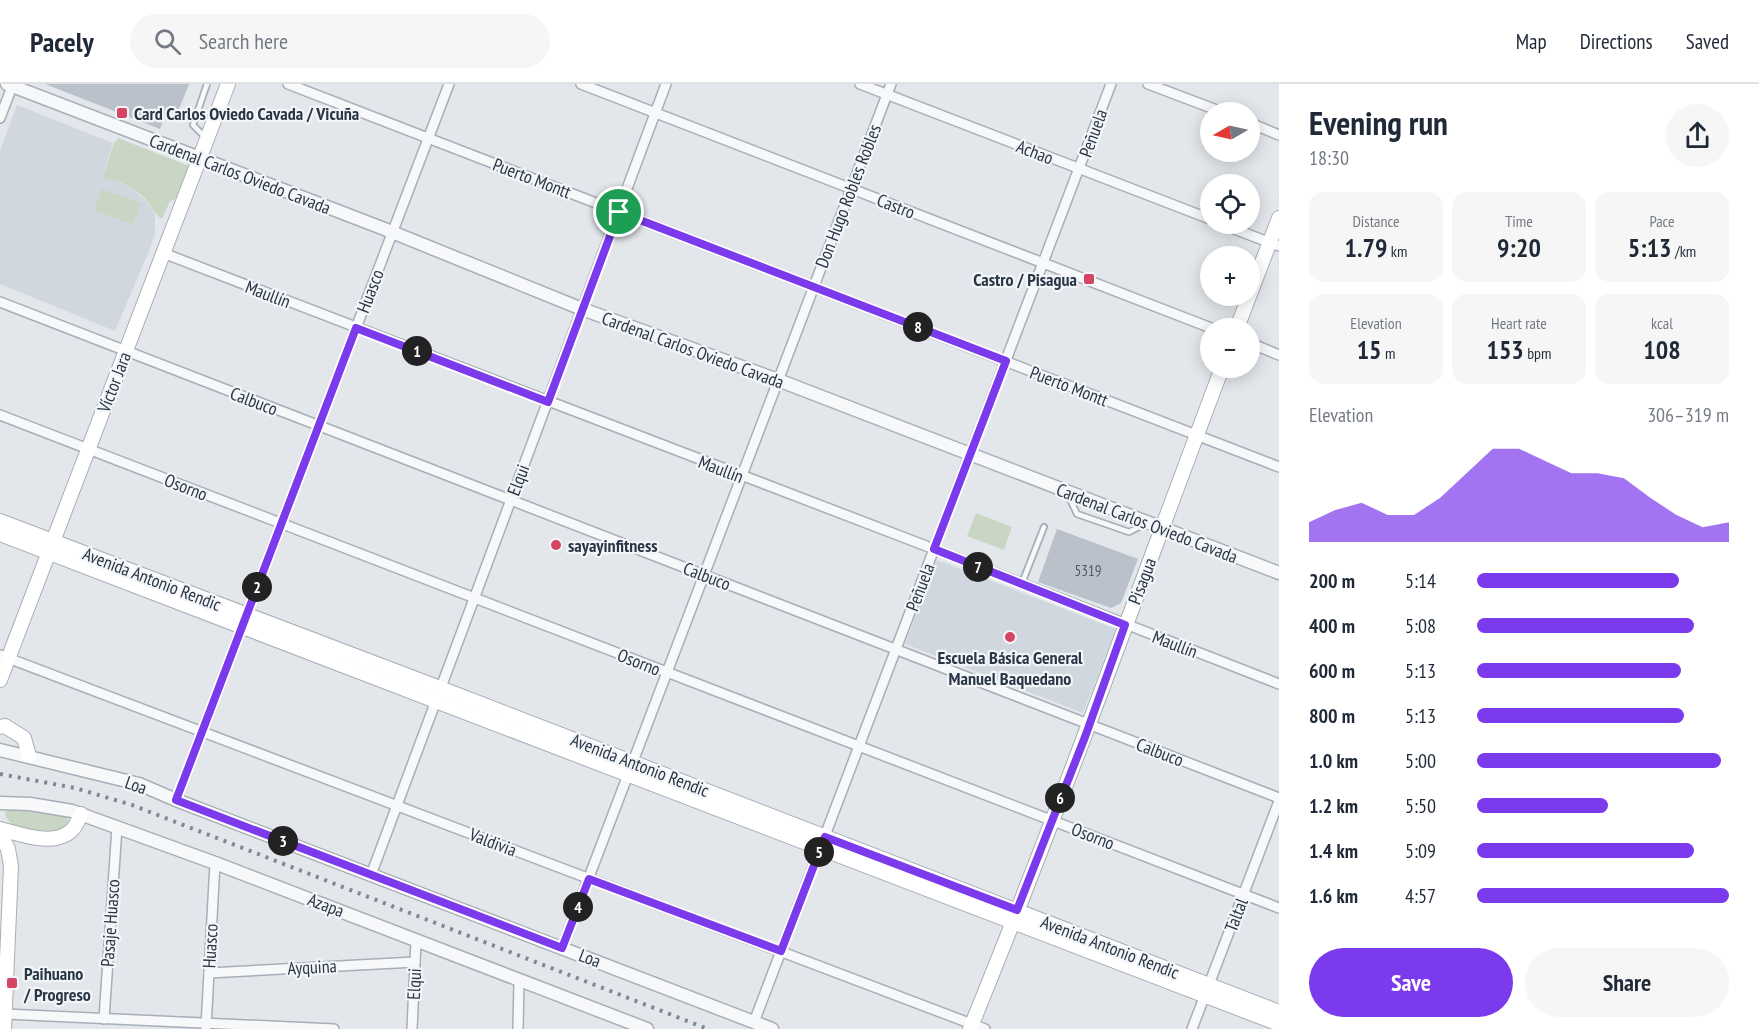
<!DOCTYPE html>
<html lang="en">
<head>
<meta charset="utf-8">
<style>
	body { margin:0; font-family:"PT Sans Narrow",sans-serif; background:#f6f6f7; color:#1f2937; height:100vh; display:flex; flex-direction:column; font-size:22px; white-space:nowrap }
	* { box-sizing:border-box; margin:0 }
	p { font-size:20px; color:#747a83 }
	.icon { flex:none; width:33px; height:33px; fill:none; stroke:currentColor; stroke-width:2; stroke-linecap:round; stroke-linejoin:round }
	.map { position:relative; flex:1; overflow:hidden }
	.sheet { display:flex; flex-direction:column; background:#fff; width:480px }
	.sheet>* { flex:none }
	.needle { width:39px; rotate:261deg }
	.fabs { position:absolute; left:1200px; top:18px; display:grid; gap:12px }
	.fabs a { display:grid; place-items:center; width:60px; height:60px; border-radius:50%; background:#fff; box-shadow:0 3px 15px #0003; font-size:30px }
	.pin { position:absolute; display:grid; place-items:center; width:51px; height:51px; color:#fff; margin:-26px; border:3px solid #fff; border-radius:50%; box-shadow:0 2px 6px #0007 }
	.km { position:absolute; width:30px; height:30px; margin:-15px; border-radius:50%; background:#222; color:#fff; font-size:16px; line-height:30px; text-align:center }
	.round { display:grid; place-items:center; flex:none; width:63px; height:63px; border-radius:32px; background:#f6f6f7 }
	.headline { display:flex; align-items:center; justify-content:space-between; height:102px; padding:0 30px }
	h1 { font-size:33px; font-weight:700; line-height:45px }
	.stats { display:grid; grid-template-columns:repeat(3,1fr); gap:9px; height:102px; padding:6px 30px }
	.stats div { display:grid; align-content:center; border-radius:15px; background:#f6f6f7; text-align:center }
	.stats b { font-size:26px; font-weight:700 }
	.stats small { font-size:16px; font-weight:400 }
	.stats p { font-size:16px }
	.chart { height:168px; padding:12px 30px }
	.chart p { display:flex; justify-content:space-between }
	.chart svg { width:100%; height:108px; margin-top:6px; fill:#7c3aed; opacity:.7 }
	.action { display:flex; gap:12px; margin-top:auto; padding:12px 30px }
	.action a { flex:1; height:69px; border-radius:36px; background:#7c3aed; color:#fff; font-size:24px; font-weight:700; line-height:69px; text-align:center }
	.action a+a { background:#f6f6f7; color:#1f2937 }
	ul { padding:0 30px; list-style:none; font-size:20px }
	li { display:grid; grid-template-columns:96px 72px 1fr; align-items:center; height:45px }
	li i { height:15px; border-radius:8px; background:#7c3aed }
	header { display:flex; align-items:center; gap:36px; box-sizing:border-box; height:84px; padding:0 30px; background:#fff; border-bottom:2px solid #e0e1e3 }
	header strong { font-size:28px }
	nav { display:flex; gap:33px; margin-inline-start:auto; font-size:21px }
	.search { width:420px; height:54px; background:#f6f6f7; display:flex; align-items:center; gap:15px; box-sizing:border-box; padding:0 21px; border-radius:33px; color:#747a83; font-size:22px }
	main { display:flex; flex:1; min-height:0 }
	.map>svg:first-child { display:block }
	.built { fill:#d1d7de }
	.green { fill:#cad6c4 }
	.building { fill:#bac1ca }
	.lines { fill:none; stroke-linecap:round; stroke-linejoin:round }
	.service-casing { stroke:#a8aeb7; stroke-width:8 }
	.minor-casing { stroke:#a8aeb7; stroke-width:12 }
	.tertiary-casing { stroke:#a8aeb7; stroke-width:15 }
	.secondary-casing { stroke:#a8aeb7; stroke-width:16 }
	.service { stroke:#f7f8fa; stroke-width:4.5 }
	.minor { stroke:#f7f8fa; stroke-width:9 }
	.tertiary { stroke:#f7f8fa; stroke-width:12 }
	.secondary { stroke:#fff; stroke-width:14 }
	.rail { stroke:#7c8897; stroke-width:4; stroke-dasharray:3 6; stroke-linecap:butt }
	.route-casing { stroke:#fff; stroke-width:12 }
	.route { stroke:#7c3aed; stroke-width:8 }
	.poi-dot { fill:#d64464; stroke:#f3f6f9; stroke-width:2 }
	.labels { text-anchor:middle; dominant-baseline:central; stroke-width:4.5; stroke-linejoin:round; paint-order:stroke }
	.number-label { font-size:15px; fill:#4e5967 }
	.poi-label { font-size:18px; font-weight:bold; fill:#2a3646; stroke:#f3f6f9; text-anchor:start }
	.street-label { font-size:18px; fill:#2a3646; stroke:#f3f6f9 }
</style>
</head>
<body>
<header>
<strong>Pacely</strong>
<div class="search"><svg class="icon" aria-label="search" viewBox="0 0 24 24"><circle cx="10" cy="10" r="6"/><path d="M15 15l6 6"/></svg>Search here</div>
<nav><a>Map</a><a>Directions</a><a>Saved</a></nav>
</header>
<main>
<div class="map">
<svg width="1279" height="945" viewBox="0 0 1279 945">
	<rect width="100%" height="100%" fill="#e3e7ec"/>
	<g class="built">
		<path d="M17,21L113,59L102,94L114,96L132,104L147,118L155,130V150L149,167L115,247L0,200V67Z"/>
		<path d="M937,476L1116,545L1083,629L905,560Z"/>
	</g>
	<g class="green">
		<path d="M118,54L189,82L175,115L170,117L162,135C154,130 152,123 146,116C135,103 118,95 102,95L114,59Z"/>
		<path d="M102,105L141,119L133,141L94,126Z"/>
		<path d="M976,429L1012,443L1004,466L967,452Z"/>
		<path d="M6,725L62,731L68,734L69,740L63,748L14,744L5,731Z"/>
	</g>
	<g class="building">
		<path d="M45,0H189L177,30L167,26L160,45Z"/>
		<path d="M1057,445L1138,475L1121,519L1111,524L1038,498Z"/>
	</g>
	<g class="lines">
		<g class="service-casing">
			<g id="service">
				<path d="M205,53L193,41L207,0"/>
				<path d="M1068,411L1077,430L1129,448L1145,440"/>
				<path d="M1022,499L1044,443"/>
			</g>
		</g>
		<g class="minor-casing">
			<g id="minor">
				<path d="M288,0L1279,383"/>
				<path d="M581,0L1211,244"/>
				<path d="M860,0L1210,135"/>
				<path d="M1148,0L1222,28"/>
				<path d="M0,34L13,0"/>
				<path d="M1250,39L1279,51"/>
				<path d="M1221,140L1279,162"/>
				<path d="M163,169L934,465L1279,600"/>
				<path d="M0,218L1279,714"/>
				<path d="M1250,259L1279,271"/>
				<path d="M0,331L1279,824"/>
				<path d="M0,571L985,945"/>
				<path d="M176,716L449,0"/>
				<path d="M371,791L666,0"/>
				<path d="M562,864L891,0"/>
				<path d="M209,889L415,878"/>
				<path d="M5,930L334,945"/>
				<path d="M104,935L117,743"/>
				<path d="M754,938L1111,0"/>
				<path d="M206,943L215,779"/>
				<path d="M412,945L416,856"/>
				<path d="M518,945L519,896"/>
				<path d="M1192,945L1279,717"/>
			</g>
		</g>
		<g class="tertiary-casing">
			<g id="tertiary">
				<path d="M7,0L382,144L582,225L778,296L1279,489"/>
				<path d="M0,666L139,700L176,716L772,945"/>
				<path d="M0,719L30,720L72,727L215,779L647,945"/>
			</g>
		</g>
		<g class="secondary-casing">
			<g id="secondary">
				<path d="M1237,244L1279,134"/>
				<path d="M0,437L440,604L1279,928"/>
				<path d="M0,450L1279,940"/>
				<path d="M0,596L228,0"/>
				<path d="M0,643L5,642L24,654L29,672"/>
				<path d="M0,745C21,750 53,763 71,747C76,743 78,736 81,730"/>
				<path d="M0,749L8,765L11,782L4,945"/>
				<path d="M970,945C1059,727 1139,504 1222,284"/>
			</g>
		</g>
		<use href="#service" class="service"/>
		<use href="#minor" class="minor"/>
		<use href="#tertiary" class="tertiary"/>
		<use href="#secondary" class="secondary"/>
		<path class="rail" d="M0,690L75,704L132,721L708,945"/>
	</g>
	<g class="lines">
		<g class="route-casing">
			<path id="route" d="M619,128L1006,277L934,465L1125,541L1085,653L1017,826L825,753L781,867L589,795L562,864L176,716L356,244L548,318Z"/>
		</g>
		<use href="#route" class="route"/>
	</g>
	<g class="poi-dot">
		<rect x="116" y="23" width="12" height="12" rx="3"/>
		<rect x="1083" y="189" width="12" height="12" rx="3"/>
		<circle cx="556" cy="461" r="6"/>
		<circle cx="1010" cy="553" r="6"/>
		<rect x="6" y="893" width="12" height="12" rx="3"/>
	</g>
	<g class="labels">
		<g class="number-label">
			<text x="1088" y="486">5319</text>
		</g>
		<g class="poi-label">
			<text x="134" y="29">Card Carlos Oviedo Cavada / Vicuña</text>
			<text x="1077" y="195" text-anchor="end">Castro / Pisagua</text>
			<text x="568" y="461">sayayinfitness</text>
			<text x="1010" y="573" text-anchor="middle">Escuela Básica General<tspan x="1010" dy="21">Manuel Baquedano</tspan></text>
			<text x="24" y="889">Paihuano<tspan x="24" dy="21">/ Progreso</tspan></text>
		</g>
		<g class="street-label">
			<text transform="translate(1093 49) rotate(-70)">Peñuela</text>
			<text transform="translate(1035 68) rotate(21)">Achao</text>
			<text transform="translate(240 90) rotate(21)">Cardenal Carlos Oviedo Cavada</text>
			<text transform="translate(532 94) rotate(21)">Puerto Montt</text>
			<text transform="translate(848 112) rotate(-69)">Don Hugo Robles Robles</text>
			<text transform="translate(896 122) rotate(21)">Castro</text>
			<text transform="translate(370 207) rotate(-69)">Huasco</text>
			<text transform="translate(268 210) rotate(21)">Maullín</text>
			<text transform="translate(693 266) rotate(20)">Cardenal Carlos Oviedo Cavada</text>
			<text transform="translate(114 298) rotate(-69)">Víctor Jara</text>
			<text transform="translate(1069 302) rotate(21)">Puerto Montt</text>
			<text transform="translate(254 317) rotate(21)">Calbuco</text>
			<text transform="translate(721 385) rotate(21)">Maullín</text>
			<text transform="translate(518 396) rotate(-69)">Elqui</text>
			<text transform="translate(186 403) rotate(21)">Osorno</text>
			<text transform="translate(1147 439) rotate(21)">Cardenal Carlos Oviedo Cavada</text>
			<text transform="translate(707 492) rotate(21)">Calbuco</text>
			<text transform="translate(152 495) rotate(21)">Avenida Antonio Rendic</text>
			<text transform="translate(1142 497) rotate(-69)">Pisagua</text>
			<text transform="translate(920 503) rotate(-69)">Peñuela</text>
			<text transform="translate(1175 560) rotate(21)">Maullín</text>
			<text transform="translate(639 578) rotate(21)">Osorno</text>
			<text transform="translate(1160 668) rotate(21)">Calbuco</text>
			<text transform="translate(640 681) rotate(21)">Avenida Antonio Rendic</text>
			<text transform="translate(136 701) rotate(19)">Loa</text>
			<text transform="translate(1093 752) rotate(21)">Osorno</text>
			<text transform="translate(493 758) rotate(21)">Valdivia</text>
			<text transform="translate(326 821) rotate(21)">Azapa</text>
			<text transform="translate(1236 831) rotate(-69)">Taltal</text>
			<text transform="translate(110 839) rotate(-86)">Pasaje Huasco</text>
			<text transform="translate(210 862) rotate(-87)">Huasco</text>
			<text transform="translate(1110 863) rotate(21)">Avenida Antonio Rendic</text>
			<text transform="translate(590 874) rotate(21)">Loa</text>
			<text transform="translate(312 883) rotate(-3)">Ayquina</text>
			<text transform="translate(414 900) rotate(-87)">Elqui</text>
		</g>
	</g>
</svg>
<div class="fabs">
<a><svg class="needle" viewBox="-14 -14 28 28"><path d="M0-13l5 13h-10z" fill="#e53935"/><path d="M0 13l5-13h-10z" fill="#747a83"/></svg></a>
<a><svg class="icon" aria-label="locate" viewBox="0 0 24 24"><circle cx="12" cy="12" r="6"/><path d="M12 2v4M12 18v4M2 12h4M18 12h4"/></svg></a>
<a>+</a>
<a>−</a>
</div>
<div class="pin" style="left:619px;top:128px;background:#1e9e55"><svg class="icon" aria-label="arrive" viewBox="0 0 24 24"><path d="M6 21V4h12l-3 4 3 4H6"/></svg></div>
<b class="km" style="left:417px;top:267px">1</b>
<b class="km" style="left:257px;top:503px">2</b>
<b class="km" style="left:283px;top:757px">3</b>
<b class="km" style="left:578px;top:823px">4</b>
<b class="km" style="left:819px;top:768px">5</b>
<b class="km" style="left:1060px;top:714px">6</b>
<b class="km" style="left:978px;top:483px">7</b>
<b class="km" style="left:918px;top:243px">8</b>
</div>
<section class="sheet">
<div class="headline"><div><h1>Evening run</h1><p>18:30</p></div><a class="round"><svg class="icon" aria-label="share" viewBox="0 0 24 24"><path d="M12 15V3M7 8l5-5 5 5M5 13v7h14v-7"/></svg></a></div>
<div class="stats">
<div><p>Distance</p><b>1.79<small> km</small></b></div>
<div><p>Time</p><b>9:20</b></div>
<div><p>Pace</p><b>5:13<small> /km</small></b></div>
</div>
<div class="stats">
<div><p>Elevation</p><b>15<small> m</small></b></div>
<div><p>Heart rate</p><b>153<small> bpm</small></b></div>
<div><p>kcal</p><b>108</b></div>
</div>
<div class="chart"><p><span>Elevation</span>306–319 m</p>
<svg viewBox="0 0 160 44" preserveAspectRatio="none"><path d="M0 44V36L10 31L20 28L30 33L40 33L50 26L60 16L70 6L80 6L90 11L100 16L110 16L120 18L130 26L140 33L150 38L160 36V44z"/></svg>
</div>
<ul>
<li><b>200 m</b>5:14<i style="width:80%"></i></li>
<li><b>400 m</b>5:08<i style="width:86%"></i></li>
<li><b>600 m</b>5:13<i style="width:81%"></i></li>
<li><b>800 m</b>5:13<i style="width:82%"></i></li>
<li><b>1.0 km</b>5:00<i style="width:97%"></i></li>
<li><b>1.2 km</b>5:50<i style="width:52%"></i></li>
<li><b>1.4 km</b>5:09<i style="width:86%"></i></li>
<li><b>1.6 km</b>4:57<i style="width:100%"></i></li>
</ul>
<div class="action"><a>Save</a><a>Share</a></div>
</section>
</main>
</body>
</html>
